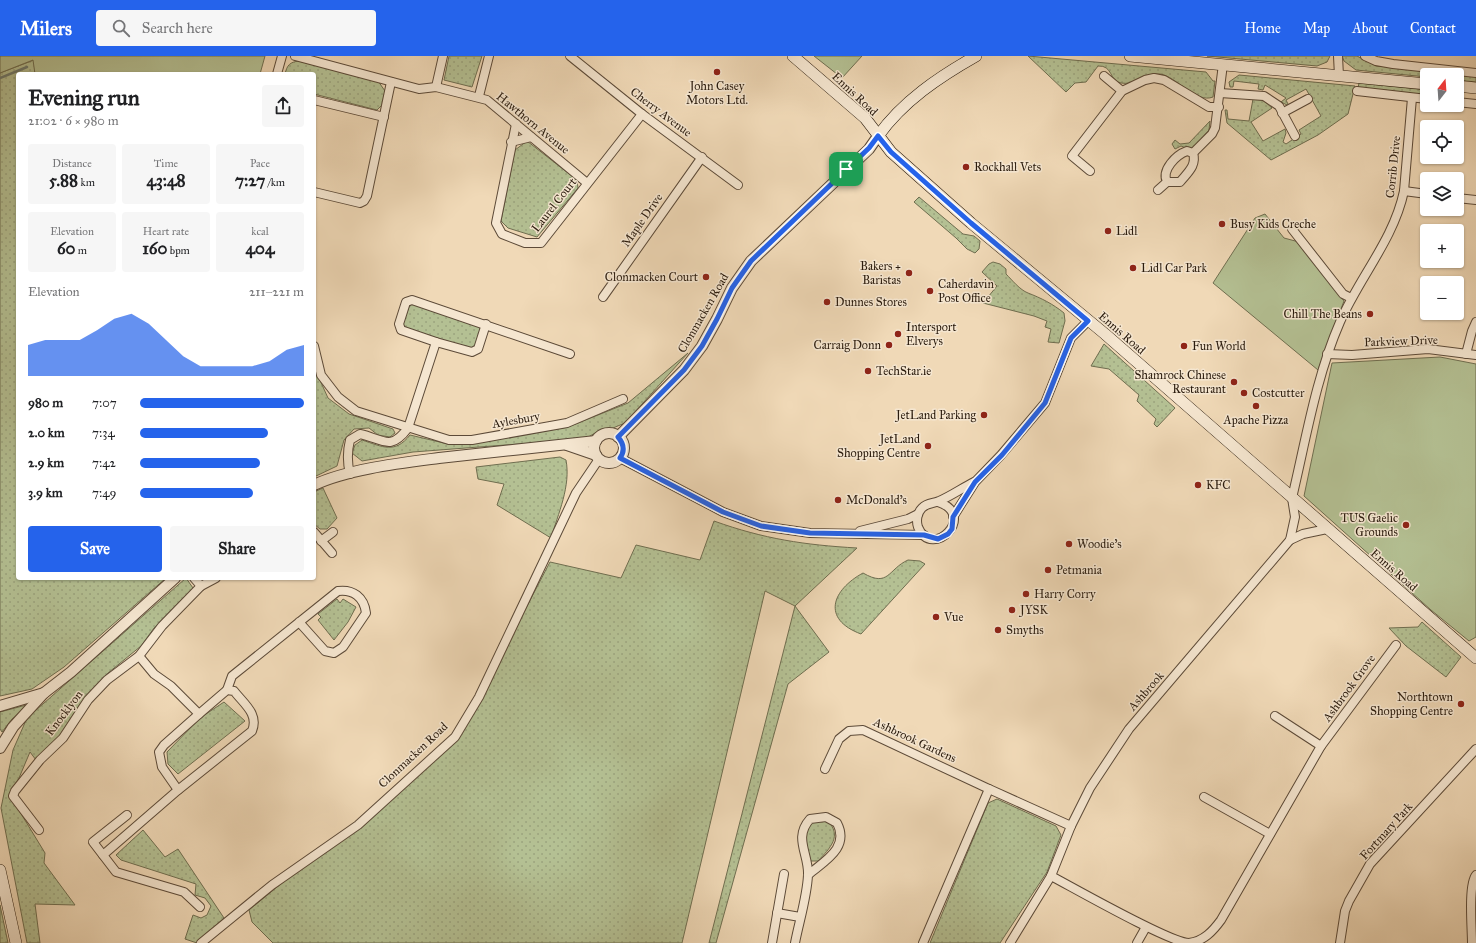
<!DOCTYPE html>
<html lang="en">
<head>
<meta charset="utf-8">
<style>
	body { margin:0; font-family:"IM FELL Great Primer",serif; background:#f6f6f6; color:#202124; height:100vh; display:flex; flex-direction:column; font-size:15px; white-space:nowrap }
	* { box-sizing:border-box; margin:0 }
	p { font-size:13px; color:#757577 }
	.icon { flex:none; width:22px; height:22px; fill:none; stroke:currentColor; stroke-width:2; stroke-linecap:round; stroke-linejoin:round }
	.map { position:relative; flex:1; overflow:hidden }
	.sheet { position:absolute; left:16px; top:16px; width:300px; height:508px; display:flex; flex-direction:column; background:#fff; border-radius:4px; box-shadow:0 1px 3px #0004 }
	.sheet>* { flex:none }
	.needle { width:26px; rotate:17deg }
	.controls { position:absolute; left:1420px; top:12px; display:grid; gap:8px }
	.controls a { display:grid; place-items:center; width:44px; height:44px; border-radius:4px; background:#fff; box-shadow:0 1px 3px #0004; font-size:20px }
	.pin { position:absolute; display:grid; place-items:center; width:34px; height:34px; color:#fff; margin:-17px; border-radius:8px; box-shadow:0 2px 6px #0006 }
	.round { display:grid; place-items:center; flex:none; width:42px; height:42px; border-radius:4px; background:#f6f6f6 }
	.overview { display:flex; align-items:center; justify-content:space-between; height:68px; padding:0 12px }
	h1 { font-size:22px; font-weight:700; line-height:30px }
	.metrics { display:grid; grid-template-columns:repeat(3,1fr); gap:6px; height:68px; padding:4px 12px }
	.metrics div { display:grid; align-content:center; border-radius:4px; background:#f6f6f6; text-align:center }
	.metrics b { font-size:17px; font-weight:700 }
	.metrics small { font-size:11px; font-weight:400 }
	.metrics p { font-size:11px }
	.chart { height:112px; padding:8px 12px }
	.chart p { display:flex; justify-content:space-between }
	.chart svg { width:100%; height:72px; margin-top:4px; fill:#2563eb; opacity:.7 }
	.button { display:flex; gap:8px; margin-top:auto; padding:8px 12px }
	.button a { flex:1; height:46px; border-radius:4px; background:#2563eb; color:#fff; font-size:16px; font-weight:700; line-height:46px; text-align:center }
	.button a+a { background:#f6f6f6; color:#202124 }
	ul { padding:0 12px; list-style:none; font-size:13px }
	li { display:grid; grid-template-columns:64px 48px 1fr; align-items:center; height:30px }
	li i { height:10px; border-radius:5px; background:#2563eb }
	header { display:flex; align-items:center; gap:24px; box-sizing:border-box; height:56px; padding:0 20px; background:#2563eb; color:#fff }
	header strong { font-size:19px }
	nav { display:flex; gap:22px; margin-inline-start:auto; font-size:14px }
	.search { width:280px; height:36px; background:#f6f6f6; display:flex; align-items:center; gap:10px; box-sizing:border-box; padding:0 14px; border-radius:4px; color:#757577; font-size:15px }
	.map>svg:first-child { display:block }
	.grass { fill:url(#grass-dots); stroke:#6f6e50 }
	.park { fill:#b4c093; stroke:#6f6e50 }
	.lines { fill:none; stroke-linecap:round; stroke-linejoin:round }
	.stream { stroke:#6d7a6e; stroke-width:2.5 }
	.minor-casing { stroke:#5c4a38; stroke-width:10 }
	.tertiary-casing { stroke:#5c4a38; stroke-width:12 }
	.secondary-casing { stroke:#2a1b0d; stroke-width:12 }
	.minor { stroke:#f5e6d0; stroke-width:8 }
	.tertiary { stroke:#f5e6d0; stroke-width:10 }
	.secondary { stroke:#f5e6d0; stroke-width:11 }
	.route-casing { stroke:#fff; stroke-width:8 }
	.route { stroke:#2563eb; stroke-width:5 }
	.poi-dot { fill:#8f2418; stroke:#f5e6d0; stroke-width:1.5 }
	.labels { text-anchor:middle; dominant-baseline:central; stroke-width:3; stroke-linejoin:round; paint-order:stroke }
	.poi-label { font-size:12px; fill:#2a1b0d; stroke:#f5e6d0; text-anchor:start }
	.street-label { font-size:12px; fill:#2a1b0d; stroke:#f5e6d0 }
</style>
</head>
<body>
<header>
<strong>Milers</strong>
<div class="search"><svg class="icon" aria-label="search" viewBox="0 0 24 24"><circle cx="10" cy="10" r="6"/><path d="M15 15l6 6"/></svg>Search here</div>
<nav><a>Home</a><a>Map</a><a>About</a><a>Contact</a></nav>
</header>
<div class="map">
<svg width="1476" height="887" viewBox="0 0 1476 887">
	<defs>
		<pattern id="grass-dots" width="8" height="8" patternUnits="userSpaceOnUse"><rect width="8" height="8" fill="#b4c093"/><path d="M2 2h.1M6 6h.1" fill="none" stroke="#9ba47e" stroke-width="1.8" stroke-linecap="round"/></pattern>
	</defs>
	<rect width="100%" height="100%" fill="#f0d9b7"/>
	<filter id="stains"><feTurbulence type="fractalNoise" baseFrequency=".005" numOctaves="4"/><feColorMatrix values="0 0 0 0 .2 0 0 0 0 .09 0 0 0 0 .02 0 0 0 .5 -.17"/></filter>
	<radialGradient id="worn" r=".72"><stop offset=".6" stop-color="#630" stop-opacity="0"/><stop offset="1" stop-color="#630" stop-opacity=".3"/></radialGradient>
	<g class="grass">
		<path d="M449,0H482L472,31L444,24Z"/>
		<path d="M1028,0L1206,16L1213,25H1215L1213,41C1196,48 1176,20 1160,18C1146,16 1134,30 1121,27C1109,25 1113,9 1098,10L1086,26L1075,27L1066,36Z"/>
		<path d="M1207,0H1330L1327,6L1317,10Z"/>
		<path d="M1342,0H1357L1376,10L1476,17V26L1457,24V19H1427V21L1356,14L1344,5Z"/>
		<path d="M34,4L35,18H18V522H166L64,611L32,633L0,640V17Z"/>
		<path d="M299,5L378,25L385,35L382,49L377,54L314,38V18H285C287,9 290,6 299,5Z"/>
		<path d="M1239,19L1355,30L1348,58L1318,79L1271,104L1227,67L1225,54H1227L1228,63L1249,65L1253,43L1263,44L1272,52L1251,66L1263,85L1285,73L1286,77L1283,86L1286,88L1301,78L1299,74L1321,60L1306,33L1286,44L1289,50L1281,46L1286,42L1265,29L1263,34L1258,33L1259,28L1234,25L1233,31H1230L1229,26Z"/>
		<path d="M1359,27L1427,34V40L1358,32Z"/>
		<path d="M1210,65L1209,74L1191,94L1181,90L1175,93L1172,88L1175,84L1180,88L1189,87Z"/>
		<path d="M527,85L577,124L578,132L537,181L508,172L501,165L515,94Z"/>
		<path d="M919,141L963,178L974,180L980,185L979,193L975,197L967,193L956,182L914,146Z"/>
		<path d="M993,206L1000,208L1006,213V218C1012,224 1020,234 1028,237C1041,242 1053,248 1064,257L1065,265L1059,287L1048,286L1051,273L1045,271L1047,265L1034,260L983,247L997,230L982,216L989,208Z"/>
		<path d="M413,247L477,269L481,274L475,290L470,293L406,272L403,268L409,251Z"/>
		<path d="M1104,288L1175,352L1157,371L1154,368L1156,363L1137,345L1139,339L1109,313L1091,310Z"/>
		<path d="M688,297L625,367L613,372L600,374L585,383L413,396L362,405L352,397L355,389L362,384C383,391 395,398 410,379L448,388L476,387L568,371L628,347Z"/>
		<path d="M314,311L328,342L349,358L393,373L395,377L390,381L378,379L369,372L354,373L344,384L337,410L314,421Z"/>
		<path d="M560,401L566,404C571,430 558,458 551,482L497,449L504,428L478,423L476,411Z"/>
		<path d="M323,432L337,462L327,473H320L314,468V436Z"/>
		<path d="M714,465C764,483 805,489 857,492L795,550L829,596L788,628L716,887H709L795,550L765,535L682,887H273L252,866L249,854L299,813L364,769L457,684L550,506L621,522L636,489L700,504Z"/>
		<path d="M908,504L920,505L925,508L861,578C821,563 832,534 863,517C889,532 888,513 908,504Z"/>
		<path d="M186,522L193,532L154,572L141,590L108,617L80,648L60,679L36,704L30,696L19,722L9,738L45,797L44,807L75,849L35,848L40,887H27L1,752L13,694L27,662Z"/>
		<path d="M337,543L340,547L343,543L356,551L348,566L334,584L318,564L321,561L318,558Z"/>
		<path d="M1422,566L1461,601L1446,621L1406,590L1389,572L1418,571Z"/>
		<path d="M224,646L245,665L178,718L168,708L167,696L200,662Z"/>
		<path d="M30,648L12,663L2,676L0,673V656Z"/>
		<path d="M997,743L1056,770L1061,779L1047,816L1000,887H930L988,747Z"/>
		<path d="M827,764C843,780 830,792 818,805H810L805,778L811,767Z"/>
		<path d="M143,774L165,801L178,793L224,862L197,887L185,883L193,859L201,862L207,859L211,850L205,842L195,839L196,828L121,804L116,799Z"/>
		<path d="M0,849L8,887H0Z"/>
	</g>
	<g class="park">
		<path d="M0,0H265L260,18H35L33,4L0,17Z"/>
		<path d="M814,0H862L842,22Z"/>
		<path d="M1265,158L1284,182L1299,186L1344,245L1318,314L1213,227L1255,162Z"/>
		<path d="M1440,301L1476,308V581L1469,585L1431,554L1304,440L1332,307Z"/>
	</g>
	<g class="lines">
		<path class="stream" d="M0,22L27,11"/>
		<g class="minor-casing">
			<g id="minor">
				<path d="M295,0L419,33L436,31L487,44L587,127"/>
				<path d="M570,0L642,58L738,129"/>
				<path d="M1338,0L1339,20"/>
				<path d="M1365,0L1376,5L1393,8L1476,17"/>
				<path d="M277,18L282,0"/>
				<path d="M1104,20L1122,35"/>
				<path d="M436,31L443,0"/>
				<path d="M1357,35L1427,43"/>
				<path d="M1220,37L1264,40L1279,50L1295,80"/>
				<path d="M479,40L489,0"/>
				<path d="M314,44L384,61"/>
				<path d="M1457,46L1476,48"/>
				<path d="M1282,57L1308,43"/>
				<path d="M516,68L496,167L502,178L525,187H541L642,58"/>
				<path d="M511,86L531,81"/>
				<path d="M1193,97L1212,78L1215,72L1223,8"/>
				<path d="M1090,115L1072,100L1122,35L1145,24L1154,22L1164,24L1209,51H1219"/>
				<path d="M1158,134L1167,126C1161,114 1176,99 1187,95L1193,97C1197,110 1187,117 1180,126H1167"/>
				<path d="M1404,135L1427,138"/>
				<path d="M314,136L360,147L364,145L367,140L391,26"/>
				<path d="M1457,142L1476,144"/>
				<path d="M1292,173L1343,238L1351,242"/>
				<path d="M603,241L702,101"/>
				<path d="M436,286L472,296L478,293L486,268"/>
				<path d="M314,290L321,319L338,341L356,355L449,384H472L567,367L623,343"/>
				<path d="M1327,298L1352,299L1428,293L1476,299"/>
				<path d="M1466,298L1472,275L1476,266"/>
				<path d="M620,402L723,456L761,470L810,477L924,479"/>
				<path d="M350,418C347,406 347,396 350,384L360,378C383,383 390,396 408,372L436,286L401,274L399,268L406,246L412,244L570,298"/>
				<path d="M938,446C978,459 932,505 918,471C916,465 917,457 922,452C928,446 933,448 939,445C951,440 962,432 974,426"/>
				<path d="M953,461L975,426L1001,399L1045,347L1071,282L1088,265"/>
				<path d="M860,475L908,463L918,458"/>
				<path d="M314,476L332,497"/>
				<path d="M1290,484L1303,478L1327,473"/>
				<path d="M321,485L333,476"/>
				<path d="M201,530L216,522"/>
				<path d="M1396,589L1321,690L1221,864C1213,875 1204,885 1189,887C1170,887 1074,832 1051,820L1071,770L1090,732L1129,673L1290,484L1295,461L1292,442C1306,383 1316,321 1340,266C1359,222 1394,183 1404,135L1412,42"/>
				<path d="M227,634L232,620L338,535C353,533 364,541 366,557L343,591L334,597L325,595L299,566"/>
				<path d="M1275,660L1321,690"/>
				<path d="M825,713L839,683L849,675L863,674L989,733"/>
				<path d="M178,734L162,711L159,696L164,689L199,658"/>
				<path d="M1204,741L1270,778"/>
				<path d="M127,759L93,786L116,816L184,836L200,851"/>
				<path d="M39,774L13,740L15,735L40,704L63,682L88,644L107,624L139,600L162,570L201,530L194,522"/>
				<path d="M103,799L178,734L252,675C259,658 244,648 234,635L227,634L199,658L171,630L154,618L139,600"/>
				<path d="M777,857L800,861"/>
				<path d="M201,887L272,829L358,769L455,681L479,641L576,437L599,403"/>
				<path d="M772,887L784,818"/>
				<path d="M795,887C799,866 807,841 808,819C809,798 793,782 810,763L826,761L837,767C850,792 824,805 808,819"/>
				<path d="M923,887L989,733L1071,770"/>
				<path d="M1010,887L1051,820"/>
				<path d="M1137,887L1146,871"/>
				<path d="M1340,887L1345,855L1349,845L1370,808L1476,693"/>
				<path d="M1472,887C1472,873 1468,829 1476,819"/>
			</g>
		</g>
		<g class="tertiary-casing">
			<g id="tertiary">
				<circle cx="609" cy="392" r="15"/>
				<path d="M618,381L684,314L702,290L717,263L732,232L751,205L869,93L878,80"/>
				<path d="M567,389L596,399"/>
				<path d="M314,429C348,413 401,407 439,402C491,396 544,391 596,385"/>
				<path d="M0,650L44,637"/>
				<path d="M0,692L13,671L44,637L71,616L175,522"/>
			</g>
		</g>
		<g class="secondary-casing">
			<g id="secondary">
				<path d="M793,0L865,62L891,96L971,167L1105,278L1476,602"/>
				<path d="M1130,0L1427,28"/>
				<path d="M1457,30L1476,32"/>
				<path d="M878,80C903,45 939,21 976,0"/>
				<path d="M0,814L16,887"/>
			</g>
		</g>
		<use href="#minor" class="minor"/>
		<use href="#tertiary" class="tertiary"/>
		<use href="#secondary" class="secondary"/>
	</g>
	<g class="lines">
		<g class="route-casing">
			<path id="route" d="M878,80L891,96L971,167L1088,265L1071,282L1045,347L1002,399L975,426L953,461L952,473L948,478L938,483L924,479L810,477L761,470L723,456L620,402C625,395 624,388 618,381L684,314L702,290L717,263L732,232L751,205L869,92Z"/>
		</g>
		<use href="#route" class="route"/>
	</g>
	<g class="poi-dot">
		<circle cx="717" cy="16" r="4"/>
		<circle cx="966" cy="111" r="4"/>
		<circle cx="1222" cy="168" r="4"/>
		<circle cx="1108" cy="175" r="4"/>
		<circle cx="1133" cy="212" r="4"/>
		<circle cx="909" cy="217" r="4"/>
		<circle cx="706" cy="221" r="4"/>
		<circle cx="930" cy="235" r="4"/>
		<circle cx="827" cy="246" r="4"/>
		<circle cx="1370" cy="258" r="4"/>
		<circle cx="898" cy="278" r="4"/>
		<circle cx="889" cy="289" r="4"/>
		<circle cx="1184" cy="290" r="4"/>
		<circle cx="868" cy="315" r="4"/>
		<circle cx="1234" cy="326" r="4"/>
		<circle cx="1244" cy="337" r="4"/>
		<circle cx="1256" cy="350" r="4"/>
		<circle cx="984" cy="359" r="4"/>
		<circle cx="928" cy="390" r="4"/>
		<circle cx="1198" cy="429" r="4"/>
		<circle cx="838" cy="444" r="4"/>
		<circle cx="1406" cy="469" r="4"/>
		<circle cx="1069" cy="488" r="4"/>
		<circle cx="1048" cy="514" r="4"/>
		<circle cx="1026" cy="538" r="4"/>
		<circle cx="1012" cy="554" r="4"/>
		<circle cx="936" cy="561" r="4"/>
		<circle cx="998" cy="574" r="4"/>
		<circle cx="1461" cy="648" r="4"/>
	</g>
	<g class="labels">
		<g class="poi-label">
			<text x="717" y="30" text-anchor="middle">John Casey<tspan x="717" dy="14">Motors Ltd.</tspan></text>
			<text x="974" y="111">Rockhall Vets</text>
			<text x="1230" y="168">Busy Kids Creche</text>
			<text x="1116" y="175">Lidl</text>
			<text x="901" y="210" text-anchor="end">Bakers +<tspan x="901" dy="14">Baristas</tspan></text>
			<text x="1141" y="212">Lidl Car Park</text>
			<text x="698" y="221" text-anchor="end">Clonmacken Court</text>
			<text x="938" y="228">Caherdavin<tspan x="938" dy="14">Post Office</tspan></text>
			<text x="835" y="246">Dunnes Stores</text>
			<text x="1362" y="258" text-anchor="end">Chill The Beans</text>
			<text x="906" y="271">Intersport<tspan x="906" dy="14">Elverys</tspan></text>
			<text x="881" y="289" text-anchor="end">Carraig Donn</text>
			<text x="1192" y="290">Fun World</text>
			<text x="876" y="315">TechStar.ie</text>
			<text x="1226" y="319" text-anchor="end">Shamrock Chinese<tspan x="1226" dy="14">Restaurant</tspan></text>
			<text x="1252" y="337">Costcutter</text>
			<text x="976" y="359" text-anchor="end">JetLand Parking</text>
			<text x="1256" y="364" text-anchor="middle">Apache Pizza</text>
			<text x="920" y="383" text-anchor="end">JetLand<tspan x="920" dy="14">Shopping Centre</tspan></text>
			<text x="1206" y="429">KFC</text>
			<text x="846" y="444">McDonald's</text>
			<text x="1398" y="462" text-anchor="end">TUS Gaelic<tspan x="1398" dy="14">Grounds</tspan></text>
			<text x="1077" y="488">Woodie's</text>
			<text x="1056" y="514">Petmania</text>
			<text x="1034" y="538">Harry Corry</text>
			<text x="1020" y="554">JYSK</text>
			<text x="944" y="561">Vue</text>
			<text x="1006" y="574">Smyths</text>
			<text x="1453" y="641" text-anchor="end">Northtown<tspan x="1453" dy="14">Shopping Centre</tspan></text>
		</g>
		<g class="street-label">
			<text transform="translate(855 38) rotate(43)">Ennis Road</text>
			<text transform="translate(661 56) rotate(37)">Cherry Avenue</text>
			<text transform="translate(533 67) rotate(39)">Hawthorn Avenue</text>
			<text transform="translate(1393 111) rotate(-84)">Corrib Drive</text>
			<text transform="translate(554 149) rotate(-52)">Laurel Court</text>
			<text transform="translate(642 164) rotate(-55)">Maple Drive</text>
			<text transform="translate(703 257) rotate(-60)">Clonmacken Road</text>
			<text transform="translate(1122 277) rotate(41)">Ennis Road</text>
			<text transform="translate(1401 285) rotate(-2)">Parkview Drive</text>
			<text transform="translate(516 364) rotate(-10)">Aylesbury</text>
			<text transform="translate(1394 514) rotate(41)">Ennis Road</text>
			<text transform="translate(1349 632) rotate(-54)">Ashbrook Grove</text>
			<text transform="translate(1146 635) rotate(-49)">Ashbrook</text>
			<text transform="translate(64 657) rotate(-53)">Knocklyon</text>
			<text transform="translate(915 684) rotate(25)">Ashbrook Gardens</text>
			<text transform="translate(413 699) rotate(-43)">Clonmacken Road</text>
			<text transform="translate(1386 775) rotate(-48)">Fortmary Park</text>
		</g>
	</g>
	<rect width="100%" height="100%" filter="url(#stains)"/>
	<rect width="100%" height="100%" fill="url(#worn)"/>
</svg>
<div class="controls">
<a><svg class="needle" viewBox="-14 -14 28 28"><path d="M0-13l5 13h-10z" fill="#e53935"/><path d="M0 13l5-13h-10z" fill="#757577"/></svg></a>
<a><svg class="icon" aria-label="locate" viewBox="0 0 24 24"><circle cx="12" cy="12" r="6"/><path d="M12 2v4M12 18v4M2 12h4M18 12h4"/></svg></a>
<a><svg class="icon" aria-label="layers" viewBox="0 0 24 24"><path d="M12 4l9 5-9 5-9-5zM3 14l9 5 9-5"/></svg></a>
<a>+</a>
<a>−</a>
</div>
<div class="pin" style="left:846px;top:113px;background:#1e9e55"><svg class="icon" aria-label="arrive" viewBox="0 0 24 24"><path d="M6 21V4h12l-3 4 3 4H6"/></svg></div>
<section class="sheet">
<div class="overview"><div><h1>Evening run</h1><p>21:02 · 6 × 980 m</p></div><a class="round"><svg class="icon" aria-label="share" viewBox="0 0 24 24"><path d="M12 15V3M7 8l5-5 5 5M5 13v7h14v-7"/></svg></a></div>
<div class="metrics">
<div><p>Distance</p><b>5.88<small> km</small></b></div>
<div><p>Time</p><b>43:48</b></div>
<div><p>Pace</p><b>7:27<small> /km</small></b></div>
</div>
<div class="metrics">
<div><p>Elevation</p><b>60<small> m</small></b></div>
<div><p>Heart rate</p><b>160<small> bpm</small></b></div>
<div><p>kcal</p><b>404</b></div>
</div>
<div class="chart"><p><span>Elevation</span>211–221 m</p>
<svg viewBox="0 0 160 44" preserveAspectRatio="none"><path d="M0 44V25L10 22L20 22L30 22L40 16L50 9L60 6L70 12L80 22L90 32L100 38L110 38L120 38L130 38L140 35L150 28L160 25V44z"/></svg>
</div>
<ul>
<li><b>980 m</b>7:07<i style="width:100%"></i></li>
<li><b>2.0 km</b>7:34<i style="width:78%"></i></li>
<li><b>2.9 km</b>7:42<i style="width:73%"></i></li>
<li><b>3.9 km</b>7:49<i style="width:69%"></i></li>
</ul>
<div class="button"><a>Save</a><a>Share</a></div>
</section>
</div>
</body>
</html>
